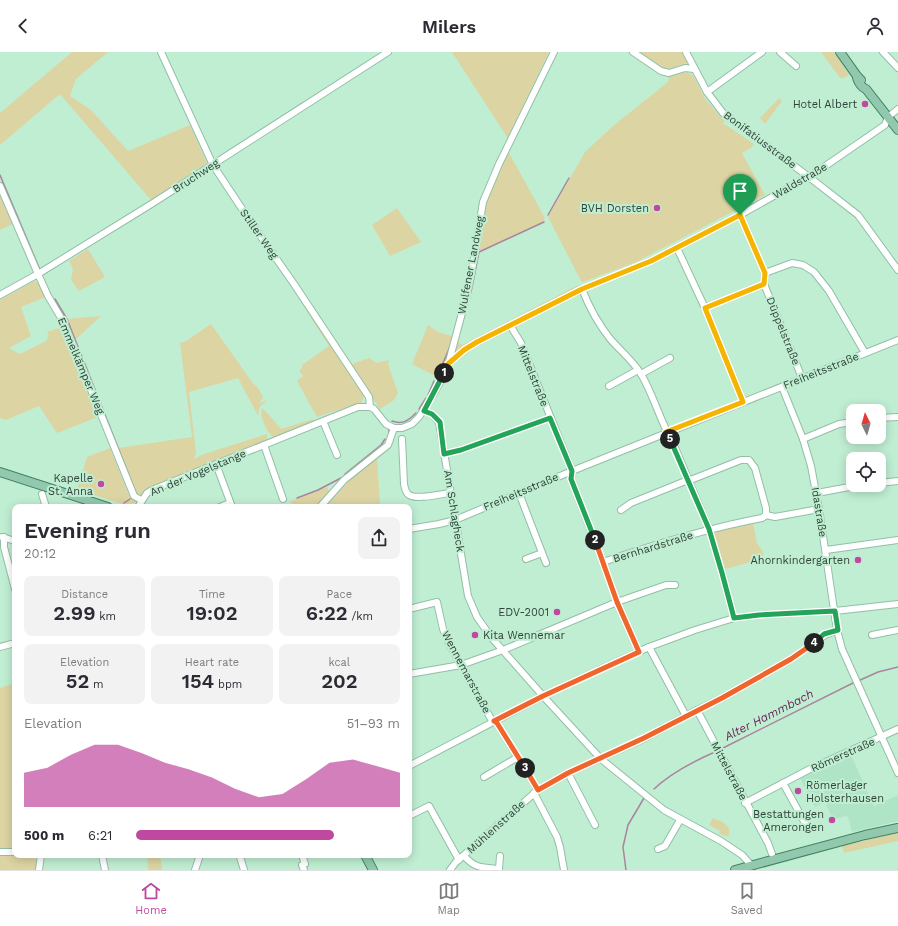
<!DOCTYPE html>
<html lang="en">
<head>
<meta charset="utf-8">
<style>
	body { margin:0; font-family:"Work Sans",sans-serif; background:#f2f2f3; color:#2b2b33; height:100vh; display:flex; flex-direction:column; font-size:15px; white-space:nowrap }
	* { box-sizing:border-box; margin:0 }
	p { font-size:13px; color:#7c7c81 }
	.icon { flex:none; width:22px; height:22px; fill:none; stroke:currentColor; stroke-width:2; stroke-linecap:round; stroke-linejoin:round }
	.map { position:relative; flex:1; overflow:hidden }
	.drawer { position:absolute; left:12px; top:452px; width:400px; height:354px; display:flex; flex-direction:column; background:#fff; border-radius:8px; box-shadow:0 2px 10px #0003 }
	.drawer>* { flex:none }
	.needle { width:26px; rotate:355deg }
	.fabs { position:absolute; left:846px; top:352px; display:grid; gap:8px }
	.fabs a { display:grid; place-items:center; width:40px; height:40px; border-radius:8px; background:#fff; box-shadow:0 2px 10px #0003; font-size:20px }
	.pin { position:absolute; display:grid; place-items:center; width:34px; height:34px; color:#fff; margin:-41px -17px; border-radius:50% 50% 50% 0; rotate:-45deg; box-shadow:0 0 4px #0007 }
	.pin .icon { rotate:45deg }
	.km { position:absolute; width:20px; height:20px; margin:-10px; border-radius:50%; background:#222; color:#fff; font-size:11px; line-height:20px; text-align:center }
	.round { display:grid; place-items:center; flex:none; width:42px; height:42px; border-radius:8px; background:#f2f2f3 }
	.summary { display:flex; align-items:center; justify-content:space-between; height:68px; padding:0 12px }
	h1 { font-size:22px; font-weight:600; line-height:30px }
	.figures { display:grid; grid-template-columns:repeat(3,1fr); gap:6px; height:68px; padding:4px 12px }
	.figures div { display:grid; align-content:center; border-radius:8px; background:#f2f2f3; text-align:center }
	.figures b { font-size:20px; font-weight:600 }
	.figures small { font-size:11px; font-weight:400 }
	.figures p { font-size:11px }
	.chart { height:112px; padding:8px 12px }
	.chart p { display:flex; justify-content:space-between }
	.chart svg { width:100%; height:72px; margin-top:4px; fill:#bf49a0; opacity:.7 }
	ul { padding:0 12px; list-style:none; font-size:13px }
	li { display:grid; grid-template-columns:64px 48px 1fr; align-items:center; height:30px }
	li i { height:10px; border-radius:5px; background:#bf49a0 }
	header { display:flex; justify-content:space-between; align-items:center; height:52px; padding:0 12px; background:#fff; font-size:18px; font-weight:600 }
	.dock { display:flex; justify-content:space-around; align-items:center; height:56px; border-top:1px solid #e1e1e2; background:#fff; font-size:11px; color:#7c7c81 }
	.dock a { display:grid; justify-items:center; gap:2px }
	.dock .active { color:#bf49a0 }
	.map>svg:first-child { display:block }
	.built { fill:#afe5c6 }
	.green { fill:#ddd4a3 }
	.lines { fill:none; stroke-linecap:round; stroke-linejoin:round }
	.stream { stroke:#aa849f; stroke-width:1.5 }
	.minor-casing { stroke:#92bfa6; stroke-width:8 }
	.major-casing { stroke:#418261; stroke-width:10 }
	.minor { stroke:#fff; stroke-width:6 }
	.major { stroke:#92c8ae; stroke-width:8 }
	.split-1-casing { stroke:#fff; stroke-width:8 }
	.split-2-casing { stroke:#fff; stroke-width:8 }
	.split-3-casing { stroke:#fff; stroke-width:8 }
	.split-4-casing { stroke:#fff; stroke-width:8 }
	.split-5-casing { stroke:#fff; stroke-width:8 }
	.split-6-casing { stroke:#fff; stroke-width:8 }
	.split-1 { stroke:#f5b400; stroke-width:5 }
	.split-2 { stroke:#22a559; stroke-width:5 }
	.split-3 { stroke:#f0652b; stroke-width:5 }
	.split-4 { stroke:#f0652b; stroke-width:5 }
	.split-5 { stroke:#22a559; stroke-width:5 }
	.split-6 { stroke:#f5b400; stroke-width:5 }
	.poi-dot { fill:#bf49a0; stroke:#c0eed3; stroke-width:1.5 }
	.labels { text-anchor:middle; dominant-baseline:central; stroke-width:4; stroke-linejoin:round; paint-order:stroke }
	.poi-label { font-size:11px; fill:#2f4237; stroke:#c0eed3; text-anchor:end }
	.street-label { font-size:11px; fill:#2f4237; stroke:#c0eed3 }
	.water-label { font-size:12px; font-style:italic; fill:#6c2459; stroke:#c0eed3 }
</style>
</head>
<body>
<header><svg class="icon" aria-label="back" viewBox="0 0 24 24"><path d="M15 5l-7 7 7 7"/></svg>Milers<svg class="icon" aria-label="person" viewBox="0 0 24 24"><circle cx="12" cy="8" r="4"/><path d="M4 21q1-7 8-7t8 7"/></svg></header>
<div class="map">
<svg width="898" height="818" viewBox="0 0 898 818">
	<rect width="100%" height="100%" fill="#c0eed3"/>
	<path class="built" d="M851,703L874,754L898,743V769L852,780L848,765L846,764L833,767L825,750L815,755L800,726Z"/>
	<g class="green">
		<path d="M72,0H108L76,27L70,44L91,58L128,99L190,73L207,111L151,148L60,42L0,93V61Z"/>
		<path d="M452,0H549L508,85H507Z"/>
		<path d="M639,0H684L688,10L687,11L665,18Z"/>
		<path d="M821,0H834L849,23L843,26H840Z"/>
		<path d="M686,20L693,23L706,48L718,62L725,69L723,72L726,73L754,92L751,96L742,101L765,143L636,210L583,230L581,229L548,165L585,100L613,74L668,30L669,25Z"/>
		<path d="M779,46L782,49L765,72L760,66Z"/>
		<path d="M508,99L545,166L543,170L479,199L473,235L458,290L462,293L576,234L579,233L578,236L450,308L486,149L493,129Z"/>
		<path d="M0,141L13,172L0,178Z"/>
		<path d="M397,156L421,190L390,204L372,173Z"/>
		<path d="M88,197L105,225L79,239L71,228L73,217L69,209Z"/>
		<path d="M471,201L473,202L456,278L441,320L440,322H439L437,325L412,312L428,273L438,280L452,284L465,233Z"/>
		<path d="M282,221L364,344L361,351L317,365L297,329L303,324L299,319L302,316V313L329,294Z"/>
		<path d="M34,229L38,231L46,245L21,255L31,284L9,296L20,302L46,289L49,284L47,280L62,275L98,365L57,381L39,354L6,368L0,366V248Z"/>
		<path d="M101,264L75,288L67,267Z"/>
		<path d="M211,272L252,330L258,336L263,345L259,352L267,348V349C261,353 257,356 259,364L257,362L238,326L189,340L196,401L194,407L204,402L267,382V387L260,392L148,438L141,444H138L118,396L192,385L180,291L186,289Z"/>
		<path d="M369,306L377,311L389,308L388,312L398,341L394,348L380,357L351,314L352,312Z"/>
		<path d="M262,356L271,365L281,377L313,367V371L275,386C267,382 259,364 262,356Z"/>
		<path d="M110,396L130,446L132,445L136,451L123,452L77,438L87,405Z"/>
		<path d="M377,406L380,452L382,455H329L328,452L350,428Z"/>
		<path d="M327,435L329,439L317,453H296L289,450Z"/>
		<path d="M753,471L757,491L763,500V508L758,510V508L725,517L714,484L715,481L717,479Z"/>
		<path d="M15,631V798L0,797V636Z"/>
		<path d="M713,766C721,769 732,773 729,783L727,785L726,783L724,784L719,781L720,779L709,773Z"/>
		<path d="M898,780V789L844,801L842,794Z"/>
		<path d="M0,801L32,803L38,810L37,818H0Z"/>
		<path d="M147,803H160L162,818H148Z"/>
	</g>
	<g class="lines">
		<g class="stream">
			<path d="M229,99L303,51"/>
			<path d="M0,123L40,218"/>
			<path d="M548,163L569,126"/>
			<path d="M55,247L67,267L136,441"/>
			<path d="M459,282L472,235L479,200L544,170"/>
			<path d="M436,324L440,318L451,292"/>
			<path d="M428,343L434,329"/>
			<path d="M419,357L426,346"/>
			<path d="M392,369C403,373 409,368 416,361"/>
			<path d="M389,382V377"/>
			<path d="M345,422L381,393L385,387"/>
			<path d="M297,446L318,438L341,426"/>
			<path d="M124,451L130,447"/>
			<path d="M858,629L878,620L898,615"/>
			<path d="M721,697L855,630"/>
			<path d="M654,737C672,720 694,709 717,699"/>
			<path d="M626,818L623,795L628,773L644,746"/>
		</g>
		<g class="minor-casing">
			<g id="minor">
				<path d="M161,0L213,113L252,172L294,232L369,345L370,355"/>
				<path d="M633,0L661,19L669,21L685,16L694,17"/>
				<path d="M686,0L707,40L723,61L809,125L858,163L898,218"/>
				<path d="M780,0L796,14"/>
				<path d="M883,0L898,16"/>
				<path d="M707,40L762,0"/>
				<path d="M0,134L38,222L48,244L64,271L134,444L141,448"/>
				<path d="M740,163L765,221"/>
				<path d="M677,196L705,256L743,350"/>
				<path d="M582,237C589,255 599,273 611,288C621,299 633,309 641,322C654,344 660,369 673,391L709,477L722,521L734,566"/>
				<path d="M0,243L38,222L153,151L388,0"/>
				<path d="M705,256L764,232"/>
				<path d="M510,273L521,291L572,419L571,427L600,502L617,550L639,600"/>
				<path d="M448,312L464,298L477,290L532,262L582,237L651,209L740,163L818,119L885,73L888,65L898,57"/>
				<path d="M641,322L670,306"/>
				<path d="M802,326L764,232L765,221L792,211L803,213L814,220L829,239L865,301"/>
				<path d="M609,334L638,318"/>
				<path d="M782,335L803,387L811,414L819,457L837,578L842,597L898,721"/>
				<path d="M424,359L432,362L439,370L468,544L477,565L491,585L543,644L601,707L664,758L721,789L742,803L752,814"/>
				<path d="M879,366L898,365"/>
				<path d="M323,369L337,403"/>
				<path d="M402,387L404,432C405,436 405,440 409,443C417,448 440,442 450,441"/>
				<path d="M803,387L839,372L853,370"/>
				<path d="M264,393L283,447"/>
				<path d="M444,402L461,398L550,366"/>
				<path d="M216,412L232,455"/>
				<path d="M688,429L741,408H749L755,416L766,456V463"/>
				<path d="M879,431L898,429"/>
				<path d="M519,441L546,511"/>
				<path d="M817,441L860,433"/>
				<path d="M42,442L46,455"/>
				<path d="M138,455L147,441L152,438L358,355H370L374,357L386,372L394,376H402L412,372L419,365L434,341L447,317L466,246L471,224L483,150L499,112L554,0"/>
				<path d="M220,455L230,451"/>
				<path d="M320,455L344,428L388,393L394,376"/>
				<path d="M621,458L631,451L688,428"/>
				<path d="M409,477L439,472L455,468L572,419L898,288"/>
				<path d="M2,485L15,489"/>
				<path d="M4,485V495L15,537"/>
				<path d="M826,498L898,488"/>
				<path d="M526,507L542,501"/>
				<path d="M603,510C656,492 708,476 762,466L766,463L775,465L819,457"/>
				<path d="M409,557L437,550L443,577L449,591L491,667L497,671L538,738"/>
				<path d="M872,583L898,578"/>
				<path d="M0,595L15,591"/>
				<path d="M649,595L686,664"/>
				<path d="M409,622L461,613L503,598L617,550L666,533H675"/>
				<path d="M697,658L768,791L772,802"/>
				<path d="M409,714L543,644L649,595L695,578L734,566L759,563L835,559L898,552"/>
				<path d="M568,721L595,773"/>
				<path d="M484,725L518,705"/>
				<path d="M783,731L805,771"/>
				<path d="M534,741L557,785L560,795L564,818"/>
				<path d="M745,751L810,717L898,677"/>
				<path d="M409,764L429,754L459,808"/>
				<path d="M658,797L665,794L680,768"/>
				<path d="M0,800H15"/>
				<path d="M102,803L105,818"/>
				<path d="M241,803L240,805L244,818"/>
				<path d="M302,803L305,812L302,813L304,818"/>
				<path d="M464,804C476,817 481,815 499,817L500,804"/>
				<path d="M39,818L41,803"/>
				<path d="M195,818L200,803"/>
				<path d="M450,818L456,810L538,738L568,721L645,686L697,658L722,646L791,607L825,583L837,578"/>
			</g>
		</g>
		<g class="major-casing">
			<g id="major">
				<path d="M840,0L857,24L861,28"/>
				<path d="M857,24C857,29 862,36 866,37L898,78"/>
				<path d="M0,420L108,455"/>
				<path d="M365,803L373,818"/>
				<path d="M735,818L865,783L898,776"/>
			</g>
		</g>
		<use href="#minor" class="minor"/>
		<use href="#major" class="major"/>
	</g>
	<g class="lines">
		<g class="split-1-casing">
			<path id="split-1" d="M444,321L448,312L464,298L477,290L582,237L651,209L740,163"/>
		</g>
		<g class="split-2-casing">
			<path id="split-2" d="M444,321L424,359L432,362L440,370L444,402L461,398L550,366L572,419L571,427L595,488"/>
		</g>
		<g class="split-3-casing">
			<path id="split-3" d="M525,716L497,671L494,669L543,644L639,600L617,550L595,488"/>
		</g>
		<g class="split-4-casing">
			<path id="split-4" d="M525,716L538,738L568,721L644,686L722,646L791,607L814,591"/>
		</g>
		<g class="split-5-casing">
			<path id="split-5" d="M670,387L709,477L722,521L734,566L759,563L835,559L838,578L824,582L814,591"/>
		</g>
		<g class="split-6-casing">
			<path id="split-6" d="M670,387L666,380L743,350L705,256L764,232L765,221L740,163"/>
		</g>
		<use href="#split-1" class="split-1"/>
		<use href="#split-2" class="split-2"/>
		<use href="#split-3" class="split-3"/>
		<use href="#split-4" class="split-4"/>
		<use href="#split-5" class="split-5"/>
		<use href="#split-6" class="split-6"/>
	</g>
	<g class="poi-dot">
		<circle cx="865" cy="52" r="4"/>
		<circle cx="657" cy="156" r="4"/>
		<circle cx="101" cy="432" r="4"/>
		<circle cx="858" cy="508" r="4"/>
		<circle cx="557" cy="560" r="4"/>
		<circle cx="475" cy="583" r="4"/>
		<circle cx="798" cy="739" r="4"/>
		<circle cx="832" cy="768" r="4"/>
	</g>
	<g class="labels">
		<g class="poi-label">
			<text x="857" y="52">Hotel Albert</text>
			<text x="649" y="156">BVH Dorsten</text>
			<text x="93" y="426">Kapelle<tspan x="93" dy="13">St. Anna</tspan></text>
			<text x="850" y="508">Ahornkindergarten</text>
			<text x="549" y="560">EDV-2001</text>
			<text x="483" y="583" text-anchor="start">Kita Wennemar</text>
			<text x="806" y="733" text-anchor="start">Römerlager<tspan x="806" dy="13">Holsterhausen</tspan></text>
			<text x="824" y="762">Bestattungen<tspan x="824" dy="13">Amerongen</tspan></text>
		</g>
		<g class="street-label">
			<text transform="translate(760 88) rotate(37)">Bonifatiusstraße</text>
			<text transform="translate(196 124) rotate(-33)">Bruchweg</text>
			<text transform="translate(800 129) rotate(-30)">Waldstraße</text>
			<text transform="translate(259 182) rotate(55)">Stiller Weg</text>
			<text transform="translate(471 213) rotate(-79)">Wulfener Landweg</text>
			<text transform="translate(783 279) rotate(68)">Düppelstraße</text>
			<text transform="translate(81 314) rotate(67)">Emmelkämper Weg</text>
			<text transform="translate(821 319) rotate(-22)">Freiheitsstraße</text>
			<text transform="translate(533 324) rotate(68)">Mittelstraße</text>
			<text transform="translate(198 421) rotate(-23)">An der Vogelstange</text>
			<text transform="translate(521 440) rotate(-23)">Freiheitsstraße</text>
			<text transform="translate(454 459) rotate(81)">Am Schlagheck</text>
			<text transform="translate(819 460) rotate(81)">Idastraße</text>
			<text transform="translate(653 495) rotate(-17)">Bernhardstraße</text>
			<text transform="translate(466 620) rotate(62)">Wennemarstraße</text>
			<text transform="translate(843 703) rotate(-24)">Römerstraße</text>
			<text transform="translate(729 719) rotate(62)">Mittelstraße</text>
			<text transform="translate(496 775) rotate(-42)">Mühlenstraße</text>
		</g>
		<g class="water-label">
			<text transform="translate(769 663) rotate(-27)">Alter Hammbach</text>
		</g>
	</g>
</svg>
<div class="fabs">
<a><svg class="needle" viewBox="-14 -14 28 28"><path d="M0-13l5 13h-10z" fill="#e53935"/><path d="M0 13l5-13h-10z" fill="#7c7c81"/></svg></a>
<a><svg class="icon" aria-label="locate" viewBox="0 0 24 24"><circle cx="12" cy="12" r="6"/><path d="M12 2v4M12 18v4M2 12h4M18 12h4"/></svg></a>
</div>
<div class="pin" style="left:740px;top:163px;background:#1e9e55"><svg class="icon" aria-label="arrive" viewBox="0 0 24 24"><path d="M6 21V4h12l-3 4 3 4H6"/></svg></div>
<b class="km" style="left:444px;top:321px">1</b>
<b class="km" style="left:595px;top:488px">2</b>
<b class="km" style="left:525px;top:716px">3</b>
<b class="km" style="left:814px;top:591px">4</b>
<b class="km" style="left:670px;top:387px">5</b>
<section class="drawer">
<div class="summary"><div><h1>Evening run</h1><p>20:12</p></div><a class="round"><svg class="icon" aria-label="share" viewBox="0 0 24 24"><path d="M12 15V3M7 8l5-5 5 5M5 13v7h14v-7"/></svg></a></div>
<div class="figures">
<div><p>Distance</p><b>2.99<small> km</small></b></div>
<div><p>Time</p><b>19:02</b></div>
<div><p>Pace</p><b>6:22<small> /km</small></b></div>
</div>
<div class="figures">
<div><p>Elevation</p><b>52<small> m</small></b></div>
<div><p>Heart rate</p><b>154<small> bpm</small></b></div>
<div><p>kcal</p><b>202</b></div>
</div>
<div class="chart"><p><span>Elevation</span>51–93 m</p>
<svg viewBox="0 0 160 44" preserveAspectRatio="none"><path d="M0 44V23L10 20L20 12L30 6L40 6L50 11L60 17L70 21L80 26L90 33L100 38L110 36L120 27L130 17L140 15L150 19L160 23V44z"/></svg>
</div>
<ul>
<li><b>500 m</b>6:21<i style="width:75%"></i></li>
</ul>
</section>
</div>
<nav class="dock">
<a class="active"><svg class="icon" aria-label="home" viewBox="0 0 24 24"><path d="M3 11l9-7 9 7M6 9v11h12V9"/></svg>Home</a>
<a><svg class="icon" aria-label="map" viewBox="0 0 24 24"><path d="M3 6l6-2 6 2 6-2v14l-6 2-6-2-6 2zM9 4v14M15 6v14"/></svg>Map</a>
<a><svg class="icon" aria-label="saved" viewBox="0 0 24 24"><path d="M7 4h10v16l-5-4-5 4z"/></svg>Saved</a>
</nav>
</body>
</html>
